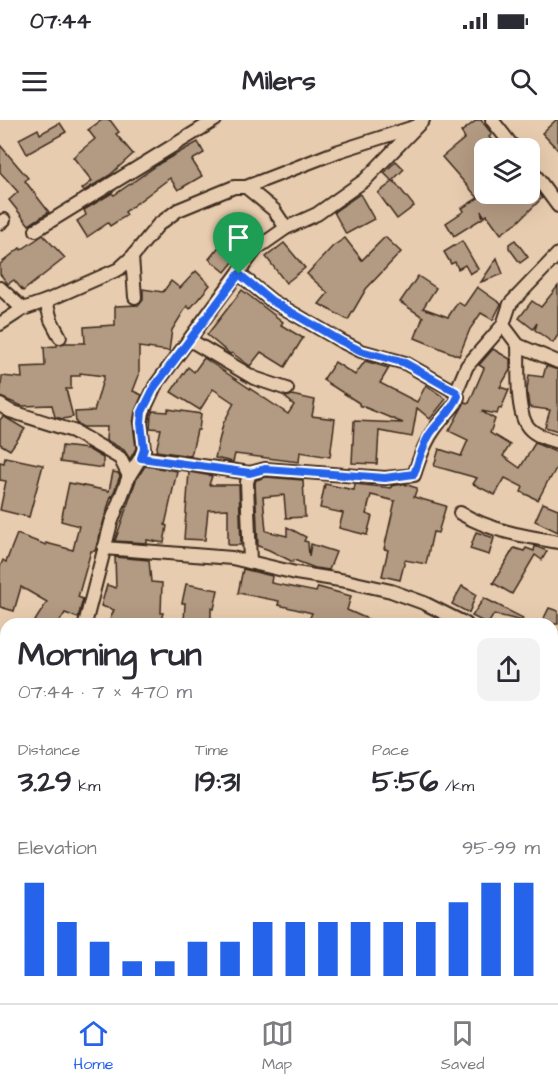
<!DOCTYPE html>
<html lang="en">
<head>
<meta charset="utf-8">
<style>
	body { margin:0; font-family:"Architects Daughter",sans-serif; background:#f2f2f3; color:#2b2b33; height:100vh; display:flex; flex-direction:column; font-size:22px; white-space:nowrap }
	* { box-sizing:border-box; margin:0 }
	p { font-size:20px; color:#7c7c81 }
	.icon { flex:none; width:33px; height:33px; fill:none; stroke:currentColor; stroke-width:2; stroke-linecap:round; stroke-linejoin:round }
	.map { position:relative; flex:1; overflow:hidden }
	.sheet { position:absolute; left:0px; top:498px; width:558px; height:386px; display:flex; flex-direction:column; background:#fff; border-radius:18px 18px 0 0; box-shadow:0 6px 24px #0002 }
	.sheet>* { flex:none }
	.fabs { position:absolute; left:474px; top:18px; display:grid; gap:12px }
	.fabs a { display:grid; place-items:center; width:66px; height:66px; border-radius:12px; background:#fff; box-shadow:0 6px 24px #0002; font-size:30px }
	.pin { position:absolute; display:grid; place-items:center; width:51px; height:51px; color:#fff; margin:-62px -26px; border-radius:50% 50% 50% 0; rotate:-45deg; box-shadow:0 0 6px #0007 }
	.pin .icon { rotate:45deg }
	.round { display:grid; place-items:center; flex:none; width:63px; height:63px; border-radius:12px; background:#f2f2f3 }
	.head { display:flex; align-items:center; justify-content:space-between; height:102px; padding:0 18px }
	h1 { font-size:33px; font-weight:800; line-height:45px }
	.metrics { display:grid; grid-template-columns:repeat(3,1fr); gap:9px; height:102px; padding:6px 18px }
	.metrics div { display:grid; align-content:center }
	.metrics b { font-size:30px; font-weight:800 }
	.metrics small { font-size:16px; font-weight:400 }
	.metrics p { font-size:16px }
	.chart { height:168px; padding:12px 18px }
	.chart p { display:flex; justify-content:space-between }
	.chart svg { width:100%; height:108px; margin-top:6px; stroke:#2563eb; stroke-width:6 }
	.status { display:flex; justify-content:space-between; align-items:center; height:42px; padding:0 30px; background:#fff; direction:ltr }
	.status svg { height:16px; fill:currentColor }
	header { display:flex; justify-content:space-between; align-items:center; height:78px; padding:0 18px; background:#fff; font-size:27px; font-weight:800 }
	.tab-bar { display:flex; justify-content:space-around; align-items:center; height:84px; border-top:2px solid #e1e1e2; background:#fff; font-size:16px; color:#7c7c81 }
	.tab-bar a { display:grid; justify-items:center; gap:3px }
	.tab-bar .current { color:#2563eb }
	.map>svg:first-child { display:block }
	.building { fill:#b39a82; stroke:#3b2a1e; stroke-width:1.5 }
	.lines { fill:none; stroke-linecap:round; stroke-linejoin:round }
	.street-casing { stroke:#3b2a1e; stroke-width:16 }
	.street { stroke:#e8ccaf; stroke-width:12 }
	.route-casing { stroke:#fff; stroke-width:12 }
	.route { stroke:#2563eb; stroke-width:8 }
</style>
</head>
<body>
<div class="status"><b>07:44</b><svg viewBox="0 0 49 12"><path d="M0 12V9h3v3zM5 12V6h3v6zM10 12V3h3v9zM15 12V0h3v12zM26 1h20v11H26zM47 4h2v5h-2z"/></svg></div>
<header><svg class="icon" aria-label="menu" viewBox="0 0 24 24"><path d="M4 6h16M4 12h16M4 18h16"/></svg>Milers<svg class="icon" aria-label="search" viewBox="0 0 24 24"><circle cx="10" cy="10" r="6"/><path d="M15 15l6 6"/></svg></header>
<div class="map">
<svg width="558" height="883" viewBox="0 0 558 883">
	<rect width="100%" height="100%" fill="#e8ccaf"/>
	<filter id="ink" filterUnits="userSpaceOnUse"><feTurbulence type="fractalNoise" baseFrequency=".0167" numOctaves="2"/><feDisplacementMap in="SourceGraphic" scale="12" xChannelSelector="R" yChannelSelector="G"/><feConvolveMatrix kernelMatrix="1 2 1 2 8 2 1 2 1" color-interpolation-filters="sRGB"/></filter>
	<g filter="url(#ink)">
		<g class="building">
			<path d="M102,0H110L119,12L116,14L133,34L110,55L84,71L82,69L92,61L73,37L95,19L88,10Z"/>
			<path d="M477,0H481L492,14L489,17L499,28H484V74H500L506,80L512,74H530V64L542,78L519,101L501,114L487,95L485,97L481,91L483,98L454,116L446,103L464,91L462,88L478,78L442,37L465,18L461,12Z"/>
			<path d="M556,0H558V30L542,13Z"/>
			<path d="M60,3L66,12L27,34L19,19L38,9L40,14Z"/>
			<path d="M198,22L204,33L192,40L202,56L178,70L170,58L125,92L127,95L110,106L108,103L87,117L77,101L86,95L84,90L112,73L114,75L162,42Z"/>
			<path d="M0,25L28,58L25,61L49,92L29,105L9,80L18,72L0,52Z"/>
			<path d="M396,41L404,49L392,61L384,53Z"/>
			<path d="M394,61L414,86L397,99L378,73Z"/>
			<path d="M360,74L374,99L346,114L334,92Z"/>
			<path d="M43,115L65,138L23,171L14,160L8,164L0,154V144L20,128L21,130Z"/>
			<path d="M385,117L401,132L366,169L348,200L319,184L328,173L307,154L333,126L345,118L362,140Z"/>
			<path d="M226,118L242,131L225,152L209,139Z"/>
			<path d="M515,120L528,137L520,143L509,128V124Z"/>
			<path d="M462,121L478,149L470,154L465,145L458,149L455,142L451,144L444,132Z"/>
			<path d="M284,123L305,148L286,163L266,137Z"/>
			<path d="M497,138L503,154L481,162Z"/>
			<path d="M196,151L210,165L190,189L187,186L172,210L169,231L139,227V255L133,271L142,275L135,291L133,304L136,328L130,339L124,330L106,320L107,307H83L76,303L75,292L94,291L104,256L80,253V256H71V269H66L73,297L63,299L55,297L52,285L22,286L0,277L2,256L22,258L21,247L45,246L44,227L57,226V224L65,223H85L84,207L115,205V186L139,185L143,180V169L163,172L171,161L180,168Z"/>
			<path d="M418,156L436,168L423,188L448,197L458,182L464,186L477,167L501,184L493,200L481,193L470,209L459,236L415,218L423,197L400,182Z"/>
			<path d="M558,166V215L553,223L535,210L537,203L533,209L519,198L532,181L541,187Z"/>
			<path d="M242,170L283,202L281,205L303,218L285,247L261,232L250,246L232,233L230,234L207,215Z"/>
			<path d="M493,229L510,239V250L500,267L509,270L501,289L499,288L497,294L481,291L495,299L490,313L510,325L503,336L520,348L535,323L558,333V345L550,359H549L538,380L521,372L523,367L505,358L495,375L473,364L477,358L434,346L439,329L461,336L468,320L449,311L465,282L469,283L484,248L479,245Z"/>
			<path d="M204,238L288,294L294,285L285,277L292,275L315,280L312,296L335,299L330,337L300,332L299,342L235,334L233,342L215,338L223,304L234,283L213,269L200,290L171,272L188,247L194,252Z"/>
			<path d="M365,241L389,248L380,263L417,282L426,265L446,279L430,299L417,288L412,317L379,311L377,344L352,343L354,301L403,303L359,285V283L323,260L335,242L355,255Z"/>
			<path d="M546,246L558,250V311L545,307L550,290L529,287L527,270L529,255L543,257Z"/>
			<path d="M168,289L201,294L199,310H197L191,336L156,331L161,309L150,308L151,295L153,291L168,292Z"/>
			<path d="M3,296L25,309L10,330L0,324V300Z"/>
			<path d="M62,326L88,329L103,338V348L60,342Z"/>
			<path d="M5,337L43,345L29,397L0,390L6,361L0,360V342L4,343Z"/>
			<path d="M145,346L177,351L165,405L167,406L164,423L147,420V423L115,421L136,360Z"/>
			<path d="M113,352L118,353L120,356L112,377L111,376L95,431H91L78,477L83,479L78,498L65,493L58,504H33L47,482L21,467L14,491L0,487V447L3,440L6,442L17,414L46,425V423L73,430L79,406L61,401L69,363L109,371Z"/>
			<path d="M189,352L212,356L209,365H239L241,425H228V389L208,390L205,420L184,419Z"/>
			<path d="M266,357L303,360L305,397L286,398L284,375L263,377L266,411L287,416V407L306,417L304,421L308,422L309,436L311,424L336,432L329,450L315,448L294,440L293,442L269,430L258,426L255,363L256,360Z"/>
			<path d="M325,364L354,370L355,364L391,368V366L404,364L417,368L414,377L446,386L438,413L433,412L426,444L405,440L400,460L382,456L388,430L384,429L395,381L371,375L366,394L372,396L367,415L339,408L343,393L320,388Z"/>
			<path d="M543,383L558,389V412L535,401Z"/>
			<path d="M476,412L494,418L489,435L470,429Z"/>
			<path d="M535,426L547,431L542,440L535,435L512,474L493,463L514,428L524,431L526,428L534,431Z"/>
			<path d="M115,437L149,440L151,462L162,463L161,493H163L160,504H108L114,490L101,486L107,465L116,468Z"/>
			<path d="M243,449L272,456L271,463L316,472L318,467L351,476L347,490L379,504H307L312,493L278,485L279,481L238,473Z"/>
			<path d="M186,464L218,470L214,489L211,488V503L184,502L185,483H182Z"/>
			<path d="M462,466L476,474L469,493L452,484Z"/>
			<path d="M484,478L523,498L522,501L494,494L488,504L472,496Z"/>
			<path d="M549,488L558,491V504H541Z"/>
		</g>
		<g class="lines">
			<g class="street-casing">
				<g id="street">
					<path d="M492,0L514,28"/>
					<path d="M530,48L558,86"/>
					<path d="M246,67L274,90L286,108"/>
					<path d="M0,103L4,100"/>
					<path d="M36,110L215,0"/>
					<path d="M132,137L135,177"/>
					<path d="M0,168L23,189"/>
					<path d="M46,181L51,200L60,217"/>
					<path d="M0,204L23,189L46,181L119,149L132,137L158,105L178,90L234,67H246L339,31L414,7"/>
					<path d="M503,205L518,225L558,242"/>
					<path d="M190,220L254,258L287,269"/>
					<path d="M518,225C519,245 515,294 529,308C536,316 548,319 558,322"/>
					<path d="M456,272L467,246L503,205L510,184L558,134"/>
					<path d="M0,285L10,291L73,311L120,338L129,356"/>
					<path d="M141,337L250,353L265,349L385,358L414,355C425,320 432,309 456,283L458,277L456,272L405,243L361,231L341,221L272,181L239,154"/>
					<path d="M460,393C491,411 523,416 558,422"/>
					<path d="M104,428L232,438L296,453L346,461L391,471L424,483L466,504"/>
					<path d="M250,442L247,362L250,353"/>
					<path d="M85,504L111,403L129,356L141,337L144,329L141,303L143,292L155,266L256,129L286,108L317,94L365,60L423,0"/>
					<path d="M552,537L558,532"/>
					<path d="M0,572L6,576"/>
					<path d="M0,637L6,630"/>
					<path d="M552,675L558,678"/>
					<path d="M552,817L558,819"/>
					<path d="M74,878V883"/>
					<path d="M210,878V883"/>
					<path d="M317,883L319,878"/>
					<path d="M450,883L451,878"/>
				</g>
			</g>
			<use href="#street" class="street"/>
		</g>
	</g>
	<g class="lines" filter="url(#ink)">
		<g class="route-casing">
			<path id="route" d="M239,154L272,181L341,221L361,231L405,243L456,272L458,276C453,290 438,302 430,314C422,326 419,341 414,354L385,358L265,349L250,353L141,338L144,329L141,303L142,292L155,266Z"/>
		</g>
		<use href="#route" class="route"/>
	</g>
</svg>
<div class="fabs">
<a><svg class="icon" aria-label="layers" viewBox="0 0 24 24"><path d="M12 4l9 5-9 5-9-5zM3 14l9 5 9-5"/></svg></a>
</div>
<div class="pin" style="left:239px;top:154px;background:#1e9e55"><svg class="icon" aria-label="arrive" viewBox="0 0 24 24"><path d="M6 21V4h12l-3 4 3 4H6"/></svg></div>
<section class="sheet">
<div class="head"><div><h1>Morning run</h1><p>07:44 · 7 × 470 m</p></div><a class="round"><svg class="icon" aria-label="share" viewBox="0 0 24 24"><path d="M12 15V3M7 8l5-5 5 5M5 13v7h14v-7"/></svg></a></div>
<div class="metrics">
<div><p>Distance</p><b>3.29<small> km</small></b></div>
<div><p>Time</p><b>19:31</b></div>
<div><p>Pace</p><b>5:56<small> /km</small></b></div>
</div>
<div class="chart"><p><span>Elevation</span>95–99 m</p>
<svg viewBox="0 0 160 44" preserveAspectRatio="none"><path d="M5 44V6M15 44V22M25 44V30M35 44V38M45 44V38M55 44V30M65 44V30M75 44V22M85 44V22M95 44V22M105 44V22M115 44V22M125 44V22M135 44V14M145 44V6M155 44V6"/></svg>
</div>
</section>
</div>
<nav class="tab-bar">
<a class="current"><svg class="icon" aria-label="home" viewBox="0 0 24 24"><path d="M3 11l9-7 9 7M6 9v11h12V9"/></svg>Home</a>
<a><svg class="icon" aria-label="map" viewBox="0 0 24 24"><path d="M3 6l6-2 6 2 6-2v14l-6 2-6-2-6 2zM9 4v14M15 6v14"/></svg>Map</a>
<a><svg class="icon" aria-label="saved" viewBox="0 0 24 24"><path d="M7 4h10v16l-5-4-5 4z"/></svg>Saved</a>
</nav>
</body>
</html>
